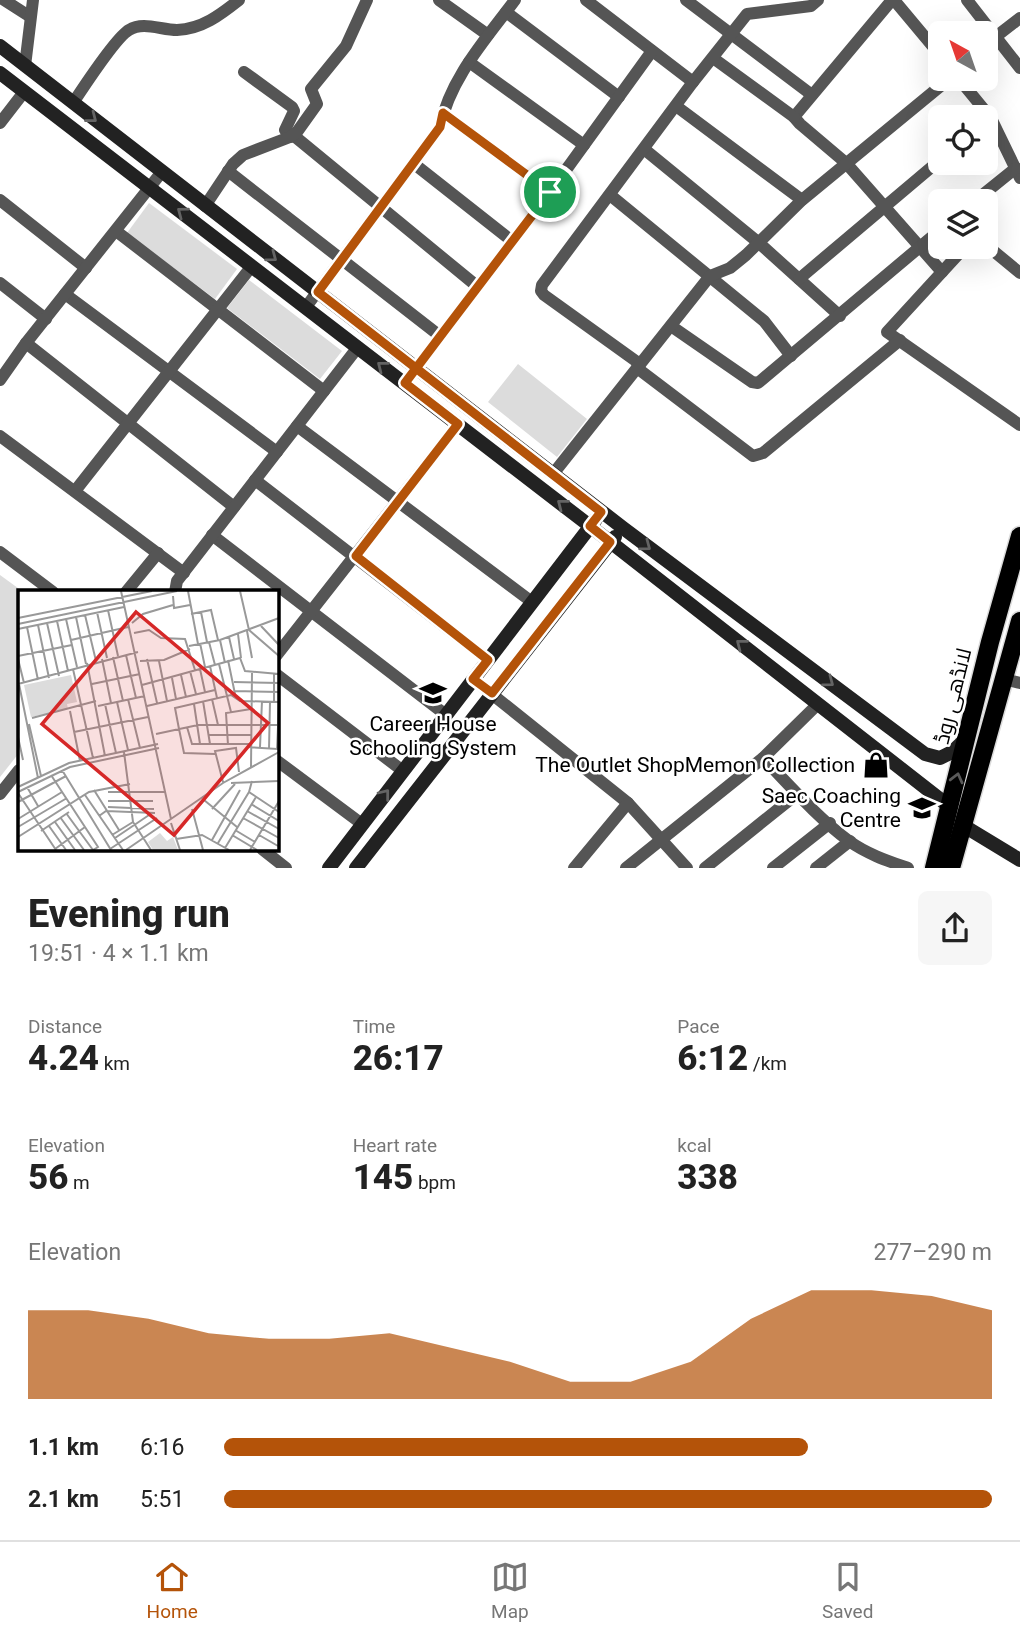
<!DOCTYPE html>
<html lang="en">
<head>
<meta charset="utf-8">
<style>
	body { margin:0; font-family:Roboto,Cairo,sans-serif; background:#f6f6f6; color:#222; height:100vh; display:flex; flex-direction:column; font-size:26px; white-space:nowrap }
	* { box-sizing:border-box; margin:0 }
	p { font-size:23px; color:#767676 }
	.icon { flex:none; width:38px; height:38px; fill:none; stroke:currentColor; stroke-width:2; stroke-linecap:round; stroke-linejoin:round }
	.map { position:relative; height:868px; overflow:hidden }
	.details { display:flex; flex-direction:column; background:#fff; flex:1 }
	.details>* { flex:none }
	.needle { width:46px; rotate:320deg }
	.fabs { position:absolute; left:928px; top:21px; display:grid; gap:14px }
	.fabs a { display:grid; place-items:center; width:70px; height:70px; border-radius:10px; background:#fff; box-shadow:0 7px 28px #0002; font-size:35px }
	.pin { position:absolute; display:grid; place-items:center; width:60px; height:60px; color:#fff; margin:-30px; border:4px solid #fff; border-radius:50%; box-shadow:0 2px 7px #0007 }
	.round { display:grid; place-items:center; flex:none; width:74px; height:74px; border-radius:10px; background:#f6f6f6 }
	.summary { display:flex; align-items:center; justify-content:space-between; height:119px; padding:0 28px }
	h1 { font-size:38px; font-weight:800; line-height:52px }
	.metrics { display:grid; grid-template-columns:repeat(3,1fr); gap:10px; height:119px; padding:7px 28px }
	.metrics div { display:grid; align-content:center }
	.metrics b { font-size:35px; font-weight:800 }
	.metrics small { font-size:19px; font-weight:400 }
	.metrics p { font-size:19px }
	.chart { height:196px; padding:14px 28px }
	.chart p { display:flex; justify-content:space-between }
	.chart svg { width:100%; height:126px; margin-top:7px; fill:#b45309; opacity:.7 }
	ul { padding:0 28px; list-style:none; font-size:23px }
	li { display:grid; grid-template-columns:112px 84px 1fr; align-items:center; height:52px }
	li i { height:18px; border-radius:9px; background:#b45309 }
	.menu { display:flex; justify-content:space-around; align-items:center; height:98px; border-top:2px solid #e0e0e0; background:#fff; font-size:19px; color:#767676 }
	.menu a { display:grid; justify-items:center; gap:4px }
	.menu .current { color:#b45309 }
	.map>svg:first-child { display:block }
	.green { fill:#dcdcdc }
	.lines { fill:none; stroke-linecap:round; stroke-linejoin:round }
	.primary-casing { stroke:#dbdbdb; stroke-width:21 }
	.street { stroke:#555; stroke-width:12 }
	.secondary { stroke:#222; stroke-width:14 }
	.primary { stroke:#000; stroke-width:18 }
	.oneway { stroke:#646464 }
	.oneway2 { stroke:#595959 }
	.route-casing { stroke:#fff; stroke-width:14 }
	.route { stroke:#b45309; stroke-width:9 }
	.labels { text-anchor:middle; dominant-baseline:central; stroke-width:5; stroke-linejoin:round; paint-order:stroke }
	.street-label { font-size:21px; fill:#000; stroke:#fff }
	.poi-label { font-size:21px; fill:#000; stroke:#fff; text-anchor:end }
	.inset-road { fill:none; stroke:#999; stroke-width:2 }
	.view { fill:#d62828; fill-opacity:0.15; stroke:#d62828; stroke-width:3.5 }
	.inset-edge { fill:none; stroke:#000; stroke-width:3.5 }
</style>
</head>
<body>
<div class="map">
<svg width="1020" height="868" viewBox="0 0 1020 868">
	<rect width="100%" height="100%" fill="#fff"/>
	<g class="green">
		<path d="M149,203L237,269L215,299L127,233Z"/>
		<path d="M249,280L342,351L320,379L227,308Z"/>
		<path d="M518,364L587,419L557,457L488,402Z"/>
		<path d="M0,575L22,591L19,592V753L0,777Z"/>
	</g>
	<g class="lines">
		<g class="primary-casing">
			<g id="primary">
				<path d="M934,868L990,642L1020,536"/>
				<path d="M951,868L1020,621"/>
			</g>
		</g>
		<g class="street">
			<path d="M4,0L29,16"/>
			<path d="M439,0L488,35"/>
			<path d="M586,0L693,82"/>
			<path d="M686,0L812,95"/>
			<path d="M892,0L794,117L800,124L846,163L942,272"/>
			<path d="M894,0L940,55"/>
			<path d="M967,0L1020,68"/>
			<path d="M506,12L619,97"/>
			<path d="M985,45L1020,18"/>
			<path d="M713,58L794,117"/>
			<path d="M469,62L584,145"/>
			<path d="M25,66L33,0"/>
			<path d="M244,72L292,107L294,111L285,130L290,137"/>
			<path d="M959,79L991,118L1020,178"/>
			<path d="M73,103C83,88 116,37 129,30C143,21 161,30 177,30C202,29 220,15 239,0"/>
			<path d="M676,106L802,200"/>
			<path d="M443,113L550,192"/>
			<path d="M0,123L24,92"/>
			<path d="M293,135L478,287"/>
			<path d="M644,149L759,243L840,316"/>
			<path d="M413,163L512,241"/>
			<path d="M228,171L440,336"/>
			<path d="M610,195L764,321L791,356"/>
			<path d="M0,200L86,268"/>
			<path d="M975,201L1016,168"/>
			<path d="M205,206L233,164L243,155L290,137L297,132L317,104L311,89L346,46L367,0"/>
			<path d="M116,231L324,391"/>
			<path d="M985,244L1020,273"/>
			<path d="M965,247L887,332L1020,425"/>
			<path d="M799,279L940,160"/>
			<path d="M0,283L46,319"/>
			<path d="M65,294L277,452"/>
			<path d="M306,307L440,127C450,78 486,39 515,0"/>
			<path d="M671,326L752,382L758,383L940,230"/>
			<path d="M26,343L234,507"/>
			<path d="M640,364L544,295L541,291L542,285L693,82L747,14L811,6L818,0"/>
			<path d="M637,368L753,456L763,453L900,340"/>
			<path d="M0,380L26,343L161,173"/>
			<path d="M405,383L550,192L652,51"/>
			<path d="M297,426L532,602"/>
			<path d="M0,436L184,573"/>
			<path d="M553,474L710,276L730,268L746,255L802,200L949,79"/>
			<path d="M255,480L488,660"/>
			<path d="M75,491L252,266"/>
			<path d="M212,535L446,715"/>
			<path d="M0,552L53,592"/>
			<path d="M126,592L158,553"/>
			<path d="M175,592L177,581L358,347"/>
			<path d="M276,656L458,424"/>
			<path d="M276,674L403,771"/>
			<path d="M473,679L628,803L687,868"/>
			<path d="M1004,679L1020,683"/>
			<path d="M763,758C790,786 818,818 849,841C867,854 888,861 908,868"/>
			<path d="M276,760L362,824"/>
			<path d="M0,794L19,770"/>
			<path d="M262,849L286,868"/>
			<path d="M574,868L628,803"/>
			<path d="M626,868L763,758L818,704"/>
			<path d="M705,868L797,794"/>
			<path d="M773,868L830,823"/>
			<path d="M816,868L850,841"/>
		</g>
		<g class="secondary">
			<path d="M0,46L623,528L925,754L940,758L952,752L966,739"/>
			<path d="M0,73L590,526L950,807"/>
			<path d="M964,826L1020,860"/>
			<path d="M329,868L596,519"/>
			<path d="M356,868L615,537"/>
		</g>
		<use href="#primary" class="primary"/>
	</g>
	<defs><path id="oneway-chevron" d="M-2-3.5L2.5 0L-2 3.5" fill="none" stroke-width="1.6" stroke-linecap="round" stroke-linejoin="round" transform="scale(1.75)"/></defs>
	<g class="oneway">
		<use href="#oneway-chevron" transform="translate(92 118) rotate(38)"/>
		<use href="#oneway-chevron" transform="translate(182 212) rotate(-143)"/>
		<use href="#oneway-chevron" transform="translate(272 257) rotate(37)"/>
		<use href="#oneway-chevron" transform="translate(382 366) rotate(-142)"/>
		<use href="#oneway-chevron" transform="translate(562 504) rotate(-142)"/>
		<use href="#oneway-chevron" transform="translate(646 546) rotate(37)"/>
		<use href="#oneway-chevron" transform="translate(741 644) rotate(-142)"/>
		<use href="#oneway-chevron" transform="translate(829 682) rotate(37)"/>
		<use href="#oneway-chevron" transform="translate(385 794) rotate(-52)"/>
	</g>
	<use class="oneway2" href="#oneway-chevron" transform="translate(957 778) rotate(-76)"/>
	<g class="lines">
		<g class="route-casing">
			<path id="route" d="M550,192C502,255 453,319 405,383L458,424L356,556L488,660L473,679L492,693L610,542L590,526L601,512L318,292L440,127L443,113L550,192"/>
		</g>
		<use href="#route" class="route"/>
	</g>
	<defs>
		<g id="school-bare" transform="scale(2.1)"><path d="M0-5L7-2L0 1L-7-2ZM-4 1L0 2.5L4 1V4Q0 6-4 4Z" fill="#000" stroke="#fff" stroke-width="2.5" paint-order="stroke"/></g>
		<g id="shop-bare" transform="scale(2.1)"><path d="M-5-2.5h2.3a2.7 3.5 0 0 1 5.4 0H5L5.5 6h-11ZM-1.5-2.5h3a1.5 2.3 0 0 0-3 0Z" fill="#000" stroke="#fff" stroke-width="2.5" paint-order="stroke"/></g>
	</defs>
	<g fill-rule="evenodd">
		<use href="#school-bare" x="433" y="693"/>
		<use href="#shop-bare" x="876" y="765"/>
		<use href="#school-bare" x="922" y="808"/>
	</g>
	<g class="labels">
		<g class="street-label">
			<text transform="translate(953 696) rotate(-76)">لانڈھی روڈ</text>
		</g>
		<g class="poi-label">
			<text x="433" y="724" text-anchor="middle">Career House<tspan x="433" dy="24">Schooling System</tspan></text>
			<text x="855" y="765">The Outlet ShopMemon Collection</text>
			<text x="901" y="796">Saec Coaching<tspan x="901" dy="24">Centre</tspan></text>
		</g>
	</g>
	<g transform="translate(18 590)">
		<rect width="261" height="261" fill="#fff"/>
		<path d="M53,85L59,112L49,114L50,119L13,127L6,95ZM142,243L149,251L155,247L160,260H135L130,252Z" fill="#dcdcdc"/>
		<path class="inset-road" d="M103,1L153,229M170,1L180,54M222,1L231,40L261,66M155,6L156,18L172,15M90,20L100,66M79,22L89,68M183,22L189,52M173,24L193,20L200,50M67,25L78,71M58,27L68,74M0,28L134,1M48,29L59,77M39,31L50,81M29,33L41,86M114,33L125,24L155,15M0,34L159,1M20,35L31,88M243,36L261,55M9,37L20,90M0,39L106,17M229,41L234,68M116,43L131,40L143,48L167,49L177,80M220,44L223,68M211,47L216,69M53,50L110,37M202,50L207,73M191,52L197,75M182,53L187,77M171,56L202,50L261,28M108,65L118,108M0,66L54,55M95,67L105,111M0,69L6,93M84,69L93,113M129,69L139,113M210,70L217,104M122,71L146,70L172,59M141,71L149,111M69,73L87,166M201,74L213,122M192,76L199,108M55,79L75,168M182,79L187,102M172,81L178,104M163,85L168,107M154,88L158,109M216,92L261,93M0,94L120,62M1,94L20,188M74,94L122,84M124,95L222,68L227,81L261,84M217,101L261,102M110,109L122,158M194,109L200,135M185,111L192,154M99,112L110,160M256,112V84M87,114L98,163M176,114L182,154M80,116L127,106M129,116L197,100M52,121L62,171M14,128L78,111M11,134L23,186M169,137L174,154H231M161,139L157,118L213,105L222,111L261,112M161,139L166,163L197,164M56,142L130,127M138,144L180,135H261M191,145H233M0,147L5,170M210,155L208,123L233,119M230,157L259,159L261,115M242,157L244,111M251,159L252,112M106,162L115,232L133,260M233,178L234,83M44,180L93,260M33,185L80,257L75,260L48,223M234,191L231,202L261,222M205,192L197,161L218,158L221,182M213,193L261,191M0,197L51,173L140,154M9,197L20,216M76,200L101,240M0,202L52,177L141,158M90,202H147M0,203L38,260M67,205L105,260M186,210L219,237M90,211H135M0,212L48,186M233,214L261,231M90,217L136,219M174,219L185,260M194,219L217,194M229,221L261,239M81,226L88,221L137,223M42,227L66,260M225,228L261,248M0,229L44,202M37,232L57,260M153,233L162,260M31,236L48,260M0,237L49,208M217,240L237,252M23,241L51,222M94,245L115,232M214,245L239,260M241,245L260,256M0,247L71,202L112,194M97,248L134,223M158,249L184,245L211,260M194,250L222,200M200,253L231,202M207,258L238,207M37,259L67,237M92,259L139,228M108,260L205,193L261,162M232,260L261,211"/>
		<path class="view" d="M118,22L250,133L156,245L24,134Z"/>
		<rect width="261" height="261" class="inset-edge"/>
	</g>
</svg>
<div class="fabs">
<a><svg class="needle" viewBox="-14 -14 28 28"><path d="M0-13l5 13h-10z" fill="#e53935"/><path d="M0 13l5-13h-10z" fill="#767676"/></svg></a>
<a><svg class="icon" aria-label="locate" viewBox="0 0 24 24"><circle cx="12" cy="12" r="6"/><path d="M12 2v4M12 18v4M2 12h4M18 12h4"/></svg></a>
<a><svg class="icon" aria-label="layers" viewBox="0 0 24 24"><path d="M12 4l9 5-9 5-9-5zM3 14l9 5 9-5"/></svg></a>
</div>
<div class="pin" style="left:550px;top:192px;background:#1e9e55"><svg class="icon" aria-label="arrive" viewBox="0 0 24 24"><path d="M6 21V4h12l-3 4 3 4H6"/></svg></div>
</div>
<section class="details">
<div class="summary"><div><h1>Evening run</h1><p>19:51 · 4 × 1.1 km</p></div><a class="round"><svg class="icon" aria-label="share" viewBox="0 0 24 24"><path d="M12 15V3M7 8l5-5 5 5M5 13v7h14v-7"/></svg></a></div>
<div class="metrics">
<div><p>Distance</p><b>4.24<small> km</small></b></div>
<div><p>Time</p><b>26:17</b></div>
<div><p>Pace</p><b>6:12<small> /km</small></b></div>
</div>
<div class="metrics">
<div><p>Elevation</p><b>56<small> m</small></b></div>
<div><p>Heart rate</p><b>145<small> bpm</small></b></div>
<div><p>kcal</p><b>338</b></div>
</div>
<div class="chart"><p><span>Elevation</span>277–290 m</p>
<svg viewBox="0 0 160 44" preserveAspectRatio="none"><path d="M0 44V13L10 13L20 16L30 21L40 23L50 23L60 21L70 26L80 31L90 38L100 38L110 31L120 16L130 6L140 6L150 8L160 13V44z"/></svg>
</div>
<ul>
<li><b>1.1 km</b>6:16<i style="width:76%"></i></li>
<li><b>2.1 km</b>5:51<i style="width:100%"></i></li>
</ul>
</section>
<nav class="menu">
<a class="current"><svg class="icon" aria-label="home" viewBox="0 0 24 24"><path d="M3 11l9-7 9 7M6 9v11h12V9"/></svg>Home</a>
<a><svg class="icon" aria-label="map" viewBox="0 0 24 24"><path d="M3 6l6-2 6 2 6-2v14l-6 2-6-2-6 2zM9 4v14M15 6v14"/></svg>Map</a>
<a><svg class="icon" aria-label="saved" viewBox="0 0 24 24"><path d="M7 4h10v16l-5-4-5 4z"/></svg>Saved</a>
</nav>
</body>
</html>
